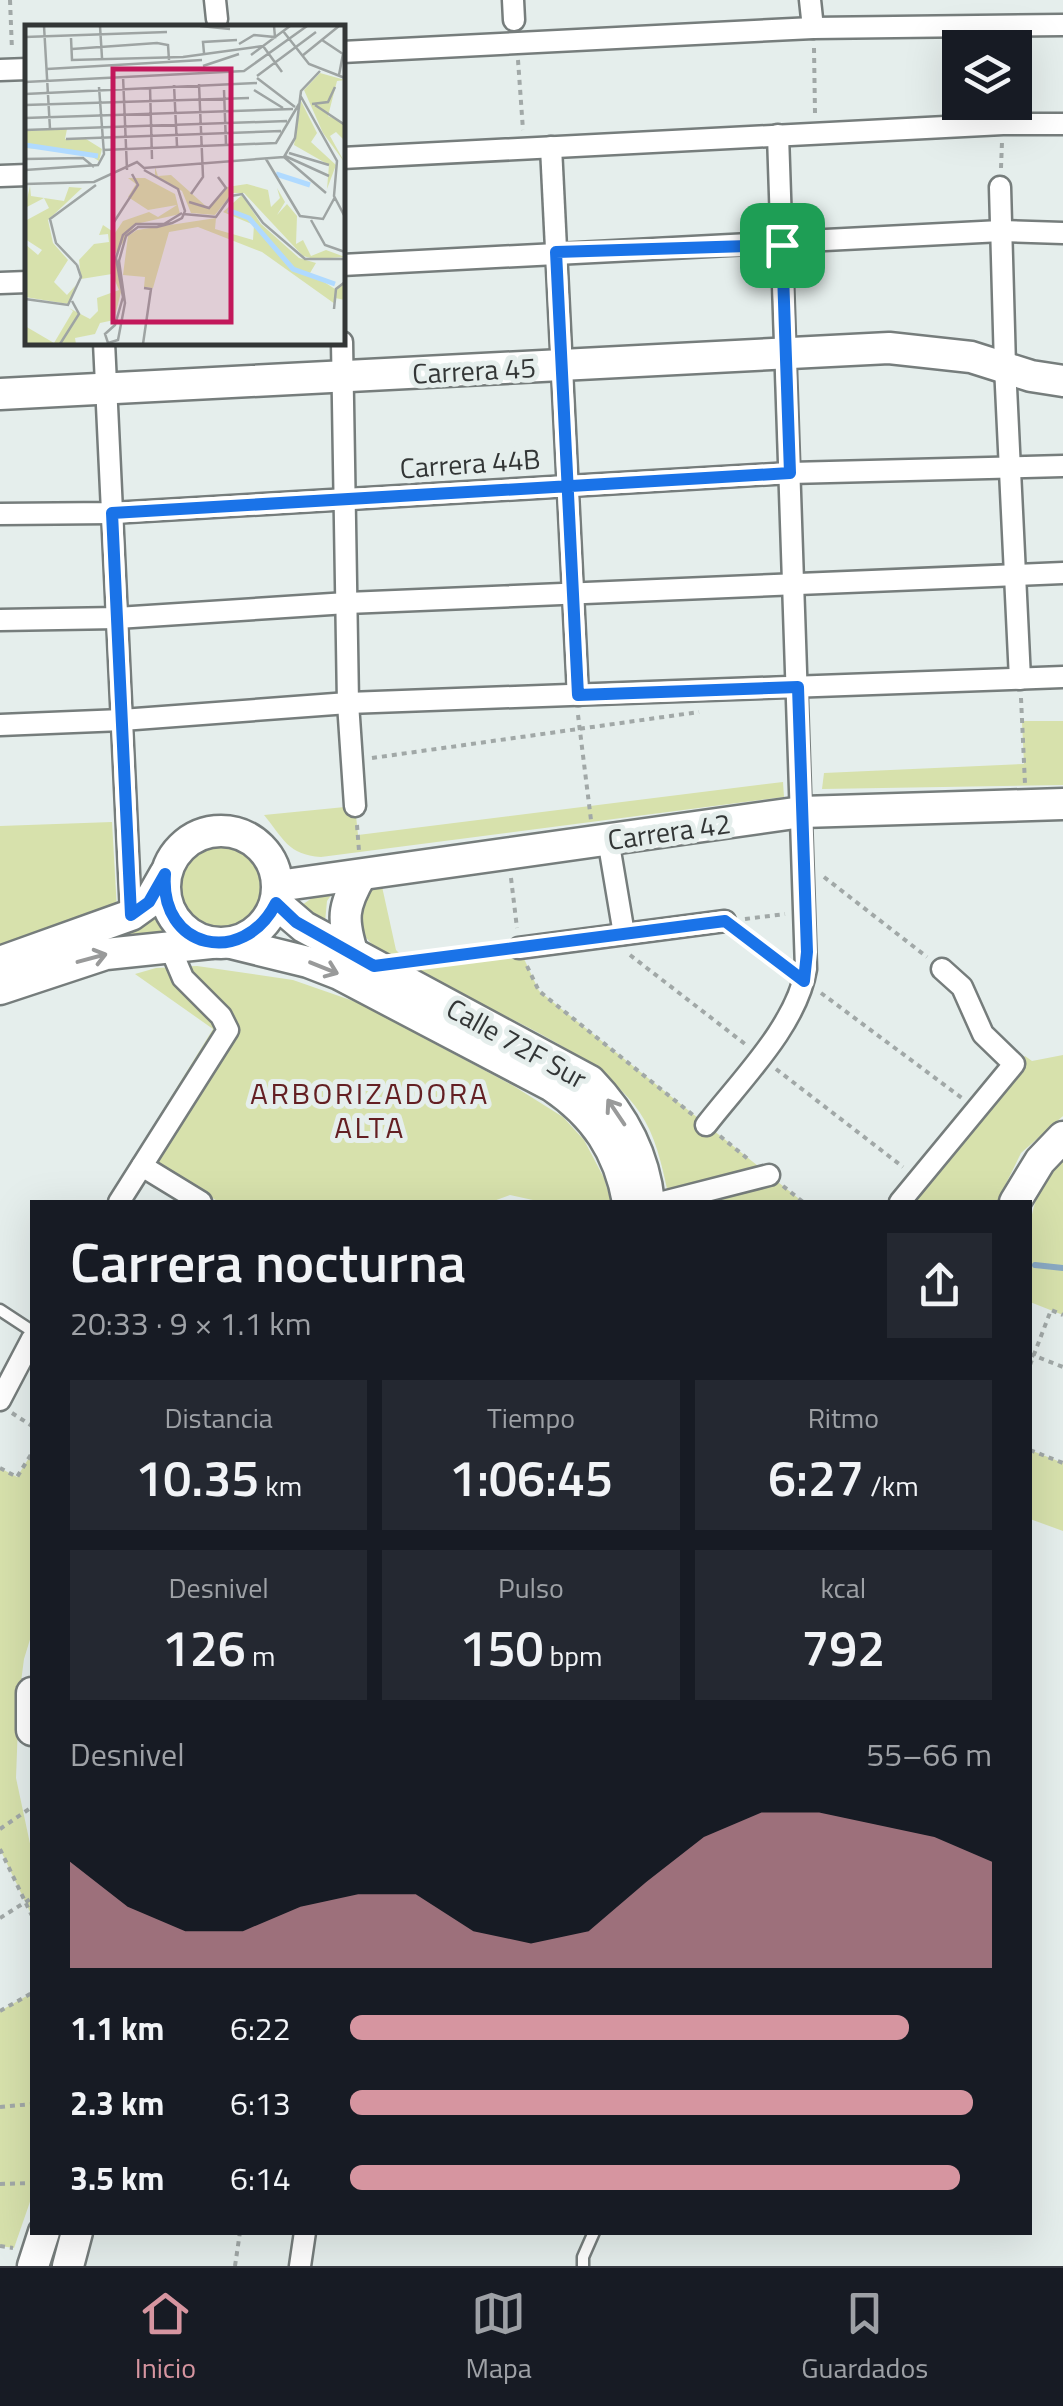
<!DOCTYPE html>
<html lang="es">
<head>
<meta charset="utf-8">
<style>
	body { margin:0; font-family:"Titillium Web",sans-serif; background:#242831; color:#f1f3f6; height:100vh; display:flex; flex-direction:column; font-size:38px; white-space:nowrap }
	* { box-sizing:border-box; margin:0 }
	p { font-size:32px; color:#9ea1a6 }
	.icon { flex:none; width:55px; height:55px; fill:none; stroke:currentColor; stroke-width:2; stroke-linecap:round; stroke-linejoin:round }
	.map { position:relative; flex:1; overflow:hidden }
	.panel { position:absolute; left:30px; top:1200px; width:1002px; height:1035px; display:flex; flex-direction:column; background:#171b24; border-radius:0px; box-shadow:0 10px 40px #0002 }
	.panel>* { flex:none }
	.controls { position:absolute; left:942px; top:30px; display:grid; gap:20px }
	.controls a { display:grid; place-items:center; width:90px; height:90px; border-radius:0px; background:#171b24; box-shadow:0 10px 40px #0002; font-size:50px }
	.pin { position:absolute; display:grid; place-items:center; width:85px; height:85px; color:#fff; margin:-42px; border-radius:20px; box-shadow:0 5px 15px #0006 }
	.round { display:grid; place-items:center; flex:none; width:105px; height:105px; border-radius:0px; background:#242831 }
	.head { display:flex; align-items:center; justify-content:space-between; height:170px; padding:0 40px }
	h1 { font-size:55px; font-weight:600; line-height:75px }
	.figures { display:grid; grid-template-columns:repeat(3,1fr); gap:15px; height:170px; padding:10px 40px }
	.figures div { display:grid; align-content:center; border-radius:0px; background:#242831; text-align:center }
	.figures b { font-size:50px; font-weight:600 }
	.figures small { font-size:28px; font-weight:400 }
	.figures p { font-size:28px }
	.chart { height:280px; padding:20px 40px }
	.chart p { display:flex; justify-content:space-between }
	.chart svg { width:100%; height:180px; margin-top:10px; fill:#d695a0; opacity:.7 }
	ul { padding:0 40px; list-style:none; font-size:32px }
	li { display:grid; grid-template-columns:160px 120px 1fr; align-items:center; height:75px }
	li i { height:25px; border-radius:12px; background:#d695a0 }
	.menu { display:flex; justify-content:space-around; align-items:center; height:140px; border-top:2px solid #363941; background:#171b24; font-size:28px; color:#9ea1a6 }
	.menu a { display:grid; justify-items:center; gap:5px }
	.menu .current { color:#d695a0 }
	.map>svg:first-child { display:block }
	.green { fill:#d7e1ac }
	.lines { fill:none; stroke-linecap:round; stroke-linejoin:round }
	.stream { stroke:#8aa9c3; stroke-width:6 }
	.lane-casing { stroke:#767d7c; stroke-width:15 }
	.street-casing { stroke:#767d7c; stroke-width:25 }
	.secondary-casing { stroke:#767d7c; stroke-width:35 }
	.path { stroke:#a1a8a7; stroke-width:4; stroke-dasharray:5 5; stroke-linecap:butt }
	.lane { stroke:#fff; stroke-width:10 }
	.street { stroke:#fff; stroke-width:20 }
	.secondary { stroke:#fff; stroke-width:30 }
	.oneway { stroke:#999a9a }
	.route-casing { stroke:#fff; stroke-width:20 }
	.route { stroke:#1a73e8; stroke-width:12 }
	.labels { text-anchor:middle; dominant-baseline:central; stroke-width:10; stroke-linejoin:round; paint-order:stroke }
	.street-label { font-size:28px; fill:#333636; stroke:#e5eeec }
	.neighbourhood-label { font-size:30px; letter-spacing:2.5px; fill:#641f23; stroke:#e5eeec }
	.inset-river { fill:none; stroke:#b0daff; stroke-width:5 }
	.inset-road { fill:none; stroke:#9ea4a3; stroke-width:2.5 }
	.view { fill:#c2185b; fill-opacity:0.15; stroke:#c2185b; stroke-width:5 }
	.inset-edge { fill:none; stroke:#333636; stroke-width:5 }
</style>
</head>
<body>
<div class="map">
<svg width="1063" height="2266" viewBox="0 0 1063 2266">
	<rect width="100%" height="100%" fill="#e5eeec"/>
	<g class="green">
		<path d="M1022,721H1063V785L822,789L824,773L1024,764Z"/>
		<path d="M783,782L784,797L321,857C288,855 283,838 264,815L355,806L358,835Z"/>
		<path d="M112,822L117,910L0,946V826Z"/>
		<circle cx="223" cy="887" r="42"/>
		<path d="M381,882L396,950L408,962L519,948L539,991L803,1202H670C664,1176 659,1146 645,1121C609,1055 494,1013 428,978C400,964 370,952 357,923L367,889Z"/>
		<path d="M334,891L327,901L325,922L299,907L315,896Z"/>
		<path d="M156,912L165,933L110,939Z"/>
		<path d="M197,966L293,980L359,1003L512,1085L563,1117L584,1140L604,1178L611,1202H542L510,1195L491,1202H219L137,1152L213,1029L135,974L156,968Z"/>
		<path d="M1063,1055V1116L1021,1153L997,1202H900L1025,1056L1032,1061Z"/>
		<path d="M1063,1159V1315L1030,1302C1030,1247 1020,1200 1063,1159Z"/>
		<path d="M1030,1450L1063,1463V1531L1030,1519Z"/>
		<path d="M32,1453V1633L24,1659L19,1697L16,1778L32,1853V1916L0,1849V1468L17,1477Z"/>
		<path d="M32,1993V2196L14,2248L0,2246V2011Z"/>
	</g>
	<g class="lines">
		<path class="stream" d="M1035,1265L1063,1268"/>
		<g class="lane-casing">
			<g id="lane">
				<path d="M0,1310L32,1331"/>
				<path d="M583,2266V2257L594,2232"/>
			</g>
		</g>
		<g class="street-casing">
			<g id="street">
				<path d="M215,0L217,19"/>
				<path d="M513,0L514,20"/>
				<path d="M810,0L813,28"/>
				<path d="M342,52L813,28L1063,25"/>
				<path d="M0,70L28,69"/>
				<path d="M551,147L578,695"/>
				<path d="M342,158L1003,124H1063"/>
				<path d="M0,176L28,175"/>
				<path d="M1000,187L1005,366L1020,679"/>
				<path d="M342,265L1001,231L1063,233"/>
				<path d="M0,283L28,282"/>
				<path d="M104,342L131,915"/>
				<path d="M342,342L348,703L355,806"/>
				<path d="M0,514L112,513L790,473L1063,466"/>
				<path d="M0,620L117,618L347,603L1063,573"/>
				<path d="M0,725L122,720L348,703L1063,677"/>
				<path d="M608,839L624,934"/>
				<path d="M519,948L725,921"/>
				<path d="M706,1125C740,1081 797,1025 806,969L778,135"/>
				<path d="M142,1166L201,1202"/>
				<path d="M119,1202L228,1030L221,1016L183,978L169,945"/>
				<path d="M663,1202L769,1175"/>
				<path d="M900,1202L1014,1064L983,1034L962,987L942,969"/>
				<path d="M0,1400L32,1339"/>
				<path d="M300,2266L305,2232"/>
			</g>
		</g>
		<g class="secondary-casing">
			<g id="secondary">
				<path d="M0,394L889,348L971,357L1031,376L1063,381"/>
				<circle cx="221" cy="887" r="56"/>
				<path d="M278,886L802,812L1063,804"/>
				<path d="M276,903L304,927L590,1081C623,1115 644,1154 649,1202"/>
				<path d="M231,943L308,962L339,974L552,1086C595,1115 619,1151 628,1202"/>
				<path d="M353,955C342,920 342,907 361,875"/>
				<path d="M0,962L131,915L149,902L165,874"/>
				<path d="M0,989L106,954L211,943"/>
				<path d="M1015,1202L1040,1161L1063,1137"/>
				<path d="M32,1693V1730"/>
				<path d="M33,2266L44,2232"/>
				<path d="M68,2266L77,2232"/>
			</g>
		</g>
		<g class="path">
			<path d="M10,0L12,50"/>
			<path d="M814,48L815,113"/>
			<path d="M518,60L523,130"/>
			<path d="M1001,168L1002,142"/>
			<path d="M1021,698L1025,784"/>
			<path d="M578,715L591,820"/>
			<path d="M372,758L699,712"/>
			<path d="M357,825L359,851"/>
			<path d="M824,877L927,957"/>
			<path d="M511,878L517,928"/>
			<path d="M745,919L785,914"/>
			<path d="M741,933L785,966"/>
			<path d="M630,955L745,1044"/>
			<path d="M420,960L499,950"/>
			<path d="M527,966L539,991L693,1115"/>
			<path d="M821,993L962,1098"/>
			<path d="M776,1069L903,1167"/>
			<path d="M720,1136L748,1159"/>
			<path d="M783,1186L803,1202"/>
			<path d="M1030,1354L1063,1367"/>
			<path d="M1030,1365L1051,1310L1063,1315"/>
			<path d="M12,1413L32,1426"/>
			<path d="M1030,1450L1063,1463"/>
			<path d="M0,1468L17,1477L32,1453"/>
			<path d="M0,1829L32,1807"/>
			<path d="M0,1849L32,1916"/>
			<path d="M0,1918L32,1898"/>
			<path d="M0,2011L32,1993"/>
			<path d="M0,2107L32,2104"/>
			<path d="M0,2184L32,2183"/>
			<path d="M0,2246L13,2248"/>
			<path d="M235,2266L240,2232"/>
		</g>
		<use href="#lane" class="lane"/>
		<use href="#street" class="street"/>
		<use href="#secondary" class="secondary"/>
	</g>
	<defs><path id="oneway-shaft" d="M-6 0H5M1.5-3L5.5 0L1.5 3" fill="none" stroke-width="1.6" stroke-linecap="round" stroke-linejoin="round" transform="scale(2.5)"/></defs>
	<g class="oneway">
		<use href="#oneway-shaft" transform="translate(92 958) rotate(-15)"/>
		<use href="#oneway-shaft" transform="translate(324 968) rotate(22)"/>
		<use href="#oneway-shaft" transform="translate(616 1112) rotate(-124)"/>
	</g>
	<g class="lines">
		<g class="route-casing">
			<path id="route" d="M782,245L790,473L112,513L131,915L149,902L165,874C159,949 243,968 276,903L296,922L374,966L725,921L804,981L807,952L798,687L578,695C570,548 563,400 556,252L782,245"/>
		</g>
		<use href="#route" class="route"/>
	</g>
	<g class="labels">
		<g class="street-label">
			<text transform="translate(474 370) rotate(-3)">Carrera 45</text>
			<text transform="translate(470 463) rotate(-4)">Carrera 44B</text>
			<text transform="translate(669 831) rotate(-8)">Carrera 42</text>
			<text transform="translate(517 1043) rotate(29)">Calle 72F Sur</text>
		</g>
		<g class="neighbourhood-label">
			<text x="370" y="1093">ARBORIZADORA<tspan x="370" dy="34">ALTA</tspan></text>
		</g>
	</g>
	<g transform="translate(25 25)">
		<rect width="320" height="320" fill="#e5eeec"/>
		<path d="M295,48L320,55L312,56L303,91L320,98V116L311,107L305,111L320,138L298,108L279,65ZM276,76L292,108L286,117L311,140L302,164L304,140L269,120ZM42,104L40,114H61L77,124L74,136L59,127L0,123V106ZM130,142L133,151L146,150L183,183L202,162L222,159L243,165L246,182L255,173L252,163L260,177L252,190L262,179L272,191L271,219L278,215L286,231L301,225L320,232L289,234L278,231L219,168H207L190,190L166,188L157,166L130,150ZM103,153H120L150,169L155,189L111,199L90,229L96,267L89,295L75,298L70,309L50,313L51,319H0V301L29,318L48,286L44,283L65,294L73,286L72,273L94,265L87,249L56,254L54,235L69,219L84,217L83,209L74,210L78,200L90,208L98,196L124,187L133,192L152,180L123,185L103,172L111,159ZM5,161L6,171L39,176L44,162L57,163L23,195L28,218L43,235L29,257L42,270L51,260L43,279L0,272V219L13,230L17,225L0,214V196L24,183L19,173L0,183ZM217,170L236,199L274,233L291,238L285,248L310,264L320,256V275L310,273V279L237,227L173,202L144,207L128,263L119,262L120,252L98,250L103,211L112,205L191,193L190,204L228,215L229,200L198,187Z" fill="#d7e1ac"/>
		<path class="inset-river" d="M0,120L73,131M251,149L285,160M203,185L224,193L268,244L310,259"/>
		<path class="inset-road" d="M19,1L25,104M75,1L77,33M175,1L205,4M258,6L284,39L320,53M0,12L142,7M46,13L47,35L158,32L238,21M297,15L318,29L314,50M214,19L229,10L250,12L249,1M238,21L257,47M47,24L132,18L143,20L144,35M179,28L178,17L212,15M226,30L265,1M277,31L314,1M178,41L214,29M22,44L177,35M98,51L102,145M232,51L291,7M232,53L270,82M0,57L219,46L282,1M149,60L152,121M125,62L127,134M199,65L201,120M229,65L258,83M0,69L232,58M275,70L312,136L309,171L320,192M287,79L303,77L310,62M0,80L224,73M290,80L320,100M0,93L268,84M0,105L262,96M41,114L256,106M78,125L251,118L274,79M264,128L304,140M260,131L304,151M259,132L270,113L276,66L295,46M259,132L301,168M0,134L58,133L69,142M241,134L275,191L298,194L310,172M0,145L73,140L79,129L74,62M119,145L153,164L160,186L157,193L147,198L132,202H113L101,211L94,236L100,278L93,315L83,318L80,309L90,300L98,272L91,233L98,210L111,199H139L157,188M0,159L69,157L112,137L119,143L259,132M166,169L178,152L174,59M164,177L184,183L201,163L193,152M158,189L191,192L206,171L217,169L238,198L280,234H320M286,195L300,220L320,227M87,200L113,160L107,149M52,240L31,218L25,194L71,160M0,274L43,280L56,252L52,240M309,284L311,264L320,257M35,319L54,289L47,276M118,319L126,264L119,263"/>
		<path class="view" d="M88,44H206V297H88Z"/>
		<rect width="320" height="320" class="inset-edge"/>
	</g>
</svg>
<div class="controls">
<a><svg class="icon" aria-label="layers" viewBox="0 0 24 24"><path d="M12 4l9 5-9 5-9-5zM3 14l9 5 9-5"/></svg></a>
</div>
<div class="pin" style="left:782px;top:245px;background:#1e9e55"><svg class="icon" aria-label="arrive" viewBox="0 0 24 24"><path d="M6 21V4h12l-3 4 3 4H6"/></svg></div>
<section class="panel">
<div class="head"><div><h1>Carrera nocturna</h1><p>20:33 · 9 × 1.1 km</p></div><a class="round"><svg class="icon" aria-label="share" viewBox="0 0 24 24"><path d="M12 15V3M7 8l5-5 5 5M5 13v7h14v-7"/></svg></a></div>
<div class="figures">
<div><p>Distancia</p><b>10.35<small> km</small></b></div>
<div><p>Tiempo</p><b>1:06:45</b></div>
<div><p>Ritmo</p><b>6:27<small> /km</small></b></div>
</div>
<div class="figures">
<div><p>Desnivel</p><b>126<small> m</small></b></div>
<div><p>Pulso</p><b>150<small> bpm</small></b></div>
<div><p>kcal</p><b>792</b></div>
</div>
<div class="chart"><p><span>Desnivel</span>55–66 m</p>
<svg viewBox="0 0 160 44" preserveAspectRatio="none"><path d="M0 44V18L10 29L20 35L30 35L40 29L50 26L60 26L70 35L80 38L90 35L100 23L110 12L120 6L130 6L140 9L150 12L160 18V44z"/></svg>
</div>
<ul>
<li><b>1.1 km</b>6:22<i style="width:87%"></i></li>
<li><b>2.3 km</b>6:13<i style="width:97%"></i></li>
<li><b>3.5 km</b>6:14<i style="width:95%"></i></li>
</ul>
</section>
</div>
<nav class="menu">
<a class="current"><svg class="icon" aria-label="home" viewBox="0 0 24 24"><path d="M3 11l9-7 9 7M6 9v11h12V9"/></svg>Inicio</a>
<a><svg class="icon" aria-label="map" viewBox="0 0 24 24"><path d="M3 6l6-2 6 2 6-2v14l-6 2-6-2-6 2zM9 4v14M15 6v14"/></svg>Mapa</a>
<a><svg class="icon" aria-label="saved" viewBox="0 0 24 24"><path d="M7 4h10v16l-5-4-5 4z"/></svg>Guardados</a>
</nav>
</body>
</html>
